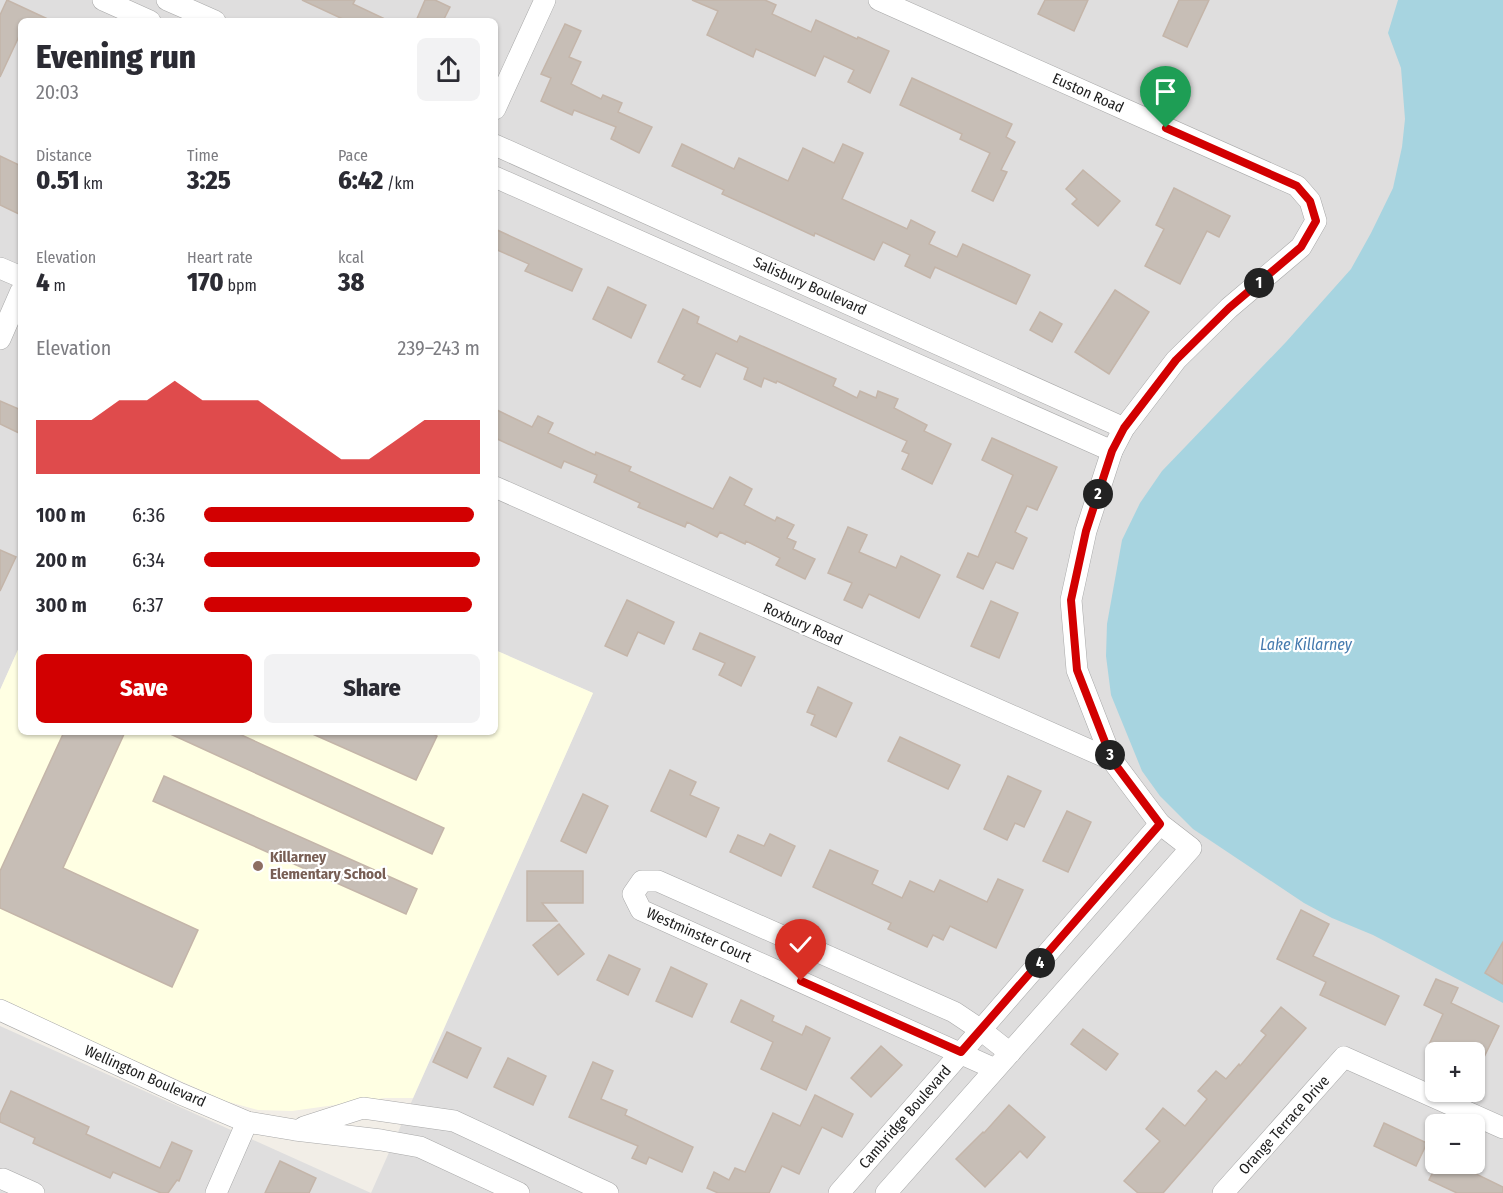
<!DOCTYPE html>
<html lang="en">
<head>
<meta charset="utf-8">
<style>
	body { margin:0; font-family:"Fira Sans Condensed",sans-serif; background:#f2f2f3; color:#2b2b33; height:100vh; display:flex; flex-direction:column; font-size:22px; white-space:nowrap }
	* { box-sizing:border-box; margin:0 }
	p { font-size:20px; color:#7c7c81 }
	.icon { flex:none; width:33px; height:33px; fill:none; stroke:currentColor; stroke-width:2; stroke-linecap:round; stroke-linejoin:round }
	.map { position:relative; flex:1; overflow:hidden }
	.side { position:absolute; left:18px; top:18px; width:480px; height:717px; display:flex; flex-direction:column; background:#fff; border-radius:9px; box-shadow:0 2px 4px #0004 }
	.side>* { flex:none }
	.tools { position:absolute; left:1425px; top:1042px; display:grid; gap:12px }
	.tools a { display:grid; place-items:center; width:60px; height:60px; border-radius:9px; background:#fff; box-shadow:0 2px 4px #0004; font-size:30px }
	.pin { position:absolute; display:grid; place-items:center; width:51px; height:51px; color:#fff; margin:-62px -26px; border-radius:50% 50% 50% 0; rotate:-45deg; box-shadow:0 0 6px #0007 }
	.pin .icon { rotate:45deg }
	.km { position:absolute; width:30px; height:30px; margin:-15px; border-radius:50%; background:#222; color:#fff; font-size:16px; line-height:30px; text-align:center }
	.round { display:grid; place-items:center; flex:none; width:63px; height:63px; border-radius:9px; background:#f2f2f3 }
	.head { display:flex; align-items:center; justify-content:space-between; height:102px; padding:0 18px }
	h1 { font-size:33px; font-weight:800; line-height:45px }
	.figures { display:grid; grid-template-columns:repeat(3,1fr); gap:9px; height:102px; padding:6px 18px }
	.figures div { display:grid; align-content:center }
	.figures b { font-size:26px; font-weight:800 }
	.figures small { font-size:16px; font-weight:400 }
	.figures p { font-size:16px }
	.chart { height:168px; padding:12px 18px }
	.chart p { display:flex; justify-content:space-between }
	.chart svg { width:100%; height:108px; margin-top:6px; fill:#d20001; opacity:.7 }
	.button { display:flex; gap:12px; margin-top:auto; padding:12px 18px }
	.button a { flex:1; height:69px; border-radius:9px; background:#d20001; color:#fff; font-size:24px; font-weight:800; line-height:69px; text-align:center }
	.button a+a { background:#f2f2f3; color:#2b2b33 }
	ul { padding:0 18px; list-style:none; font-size:20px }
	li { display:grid; grid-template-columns:96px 72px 1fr; align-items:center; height:45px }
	li i { height:15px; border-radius:8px; background:#d20001 }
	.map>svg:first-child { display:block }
	.residential { fill:#dfdede; fill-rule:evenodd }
	.education { fill:#ffffe3 }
	.water { fill:#a7d4e0 }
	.building { fill:#c7beb6; stroke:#c4b5a9; stroke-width:1.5 }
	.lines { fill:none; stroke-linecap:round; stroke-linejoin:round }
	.minor-casing { stroke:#a8a8a8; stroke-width:22 }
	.minor { stroke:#fff; stroke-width:21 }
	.route-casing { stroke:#fff; stroke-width:12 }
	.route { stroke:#d20001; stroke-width:8 }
	.education-dot { fill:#8d6e63; stroke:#fff; stroke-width:2 }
	.labels { text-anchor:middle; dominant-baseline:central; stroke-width:4.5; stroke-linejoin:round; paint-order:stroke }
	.street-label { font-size:15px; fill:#212121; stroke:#fff }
	.education-label { font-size:15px; font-weight:bold; fill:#785e54; stroke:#fff; text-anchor:start }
	.water-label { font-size:16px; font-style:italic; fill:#457aae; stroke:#fff }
</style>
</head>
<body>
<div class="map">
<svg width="1503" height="1193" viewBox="0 0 1503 1193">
	<rect width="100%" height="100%" fill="#f2eee7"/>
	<path class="residential" d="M0,0H1503V1193H0V1026L371,1193L593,693L495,650V21H21V643L0,690ZM1436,1053H1474V1092H1436ZM1436,1125H1474V1164H1436Z"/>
	<path class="education" d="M21,643V732H495V650L593,693L413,1098H385L292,1111L258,1110L225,1101L0,1000V690Z"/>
	<path class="water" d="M1398,0H1503V1003L1373,935L1332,918L1304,903L1193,829L1160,796L1142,771L1111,695L1106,656L1107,624L1122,540L1140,503L1162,471L1286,342L1351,269L1371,233L1393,188L1402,147L1405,119L1401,68L1388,33Z"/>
	<g class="building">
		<path d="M7,0L52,21H21V32L0,77V15Z"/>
		<path d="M302,0H355L353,4L389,21H347Z"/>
		<path d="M425,0H435L450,7L443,21H416Z"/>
		<path d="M692,0H765L776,5L772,14L811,32L816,20L857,39L858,37L889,51L870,93L848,82L854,70L824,56L815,76L756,49L753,57L707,35L718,11Z"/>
		<path d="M1045,0H1088L1074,31L1038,14Z"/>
		<path d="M1179,0H1209L1187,47L1163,36Z"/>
		<path d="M565,24L581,31L569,57L581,62L571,84L601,99L603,95L622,103L618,112L652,127L639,153L611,139L616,127L574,110L572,115L541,101L551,78L541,74Z"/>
		<path d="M912,78L1012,124L1006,137L1015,142L1001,170L1007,172L993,201L972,191L990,153L960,139L962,134L900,105Z"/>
		<path d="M682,144L734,169L739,158L788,181L803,148L834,163L843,144L863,153L842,199L907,229L911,220L935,232L929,244L957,257L963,244L1030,275L1016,304L935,267L930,278L905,266L910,255L883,242L874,260L815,233L814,236L760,211L722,194L724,190L672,166Z"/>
		<path d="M0,156L21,166V215L0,205Z"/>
		<path d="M1083,170L1120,201L1098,226L1072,204L1077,199L1066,189Z"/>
		<path d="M1174,188L1230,216L1219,237L1207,231L1180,284L1145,266L1164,229L1156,225Z"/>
		<path d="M495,229L582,269L572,291L525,271L529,264L495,249Z"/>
		<path d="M608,287L646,305L631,338L593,319Z"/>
		<path d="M1115,290L1149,312L1109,374L1075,352Z"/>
		<path d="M683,309L699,317L697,323L737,342L740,336L836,379L833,386L857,398L860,391L876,398L878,391L898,399L894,408L927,425L924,431L951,444L932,484L902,469L909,454L902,451L907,441L777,381L776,383L764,378L761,387L744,379L748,368L716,353L700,387L682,379L685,375L658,362Z"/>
		<path d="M1040,312L1062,324L1052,342L1030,330Z"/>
		<path d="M0,401L21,410V434L0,424Z"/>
		<path d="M495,409L532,427L538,416L553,423L548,433L595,455L596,452L631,467L629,471L713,509L730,477L752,489L744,505L775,521L777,517L794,525L787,538L796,542L793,549L815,559L805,579L776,565L780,558L746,541L745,544L720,532L717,537L687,522L685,527L638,507L640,503L594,482L597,475L564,461L561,468L495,438Z"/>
		<path d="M992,438L1057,467L1037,510L1027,506L1015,532L1027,538L1013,569L996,562L983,589L957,577L968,553L978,557L1013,475L982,460Z"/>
		<path d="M848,527L867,535L859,552L896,568L901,556L940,575L919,618L869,594L862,608L844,600L852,583L828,573Z"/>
		<path d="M0,550L16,557L0,591Z"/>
		<path d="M627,600L674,622L664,644L638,632L627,656L605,646Z"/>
		<path d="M991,601L1018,613L999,658L971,646Z"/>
		<path d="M700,633L755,657L741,686L719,675L725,663L693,649Z"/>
		<path d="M818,687L852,703L836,737L811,725L815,715L807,712Z"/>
		<path d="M64,732H125L63,868L198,930L172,987L0,908V871Z"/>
		<path d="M166,732H235L444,828L432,854Z"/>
		<path d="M308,732H429L437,736L416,780Z"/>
		<path d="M900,737L960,765L948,789L888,761Z"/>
		<path d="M670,770L696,782L690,795L719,808L706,837L651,811Z"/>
		<path d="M164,776L417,889L406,914L153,801Z"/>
		<path d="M1008,776L1041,791L1024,827L1015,823L1007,840L984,829Z"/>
		<path d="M583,794L608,806L586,853L561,841Z"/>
		<path d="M1067,811L1091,822L1068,872L1043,861Z"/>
		<path d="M770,834L795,846L781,876L730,852L738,835L764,846Z"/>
		<path d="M830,850L878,871L872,884L902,898L910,881L934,892L940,880L987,902L998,879L1023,890L996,948L950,926L943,940L933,935L927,947L888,929L891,923L813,887Z"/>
		<path d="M527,871H583V903H542L557,921H527Z"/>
		<path d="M1301,910L1329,924L1313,956L1399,996L1385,1025L1320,995L1326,982L1277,959Z"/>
		<path d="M559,924L584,954L558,975L533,945Z"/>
		<path d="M1503,942V984L1485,973Z"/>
		<path d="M609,955L640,969L628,995L597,980Z"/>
		<path d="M671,967L707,984L692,1017L656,1001Z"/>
		<path d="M1436,979L1458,988L1451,1003L1499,1026L1474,1078V1053H1441L1428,1047L1443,1014L1424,1005Z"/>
		<path d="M741,1000L774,1016L772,1021L802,1035L806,1026L830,1038L806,1090L761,1069L773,1042L731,1022Z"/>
		<path d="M1281,1007L1306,1028L1163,1193H1138L1124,1181L1160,1141L1146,1129L1163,1108L1185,1126L1207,1099L1198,1091L1216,1071L1226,1079L1239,1064L1240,1066L1266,1035L1261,1031Z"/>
		<path d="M1083,1029L1118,1054L1106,1070L1071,1044Z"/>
		<path d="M447,1032L481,1048L467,1078L433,1062Z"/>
		<path d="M881,1046L902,1065L871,1097L851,1078Z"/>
		<path d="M508,1058L546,1076L533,1105L494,1087Z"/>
		<path d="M593,1062L613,1071L601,1099L627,1110L625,1115L693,1147L682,1172L649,1157L646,1164L632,1158L638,1146L569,1117Z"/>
		<path d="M11,1091L89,1127L86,1134L160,1168L172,1142L192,1151L179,1181L177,1180L168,1193H161L113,1172L110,1178L33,1143L35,1138L0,1122V1115Z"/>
		<path d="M815,1095L853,1114L842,1137L822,1127L799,1174L782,1166L769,1193H718L707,1188L714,1172L729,1180L735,1168L745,1172L773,1113L800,1126Z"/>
		<path d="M1009,1105L1045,1137L1027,1158L1020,1151L985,1187L956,1159L983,1132L984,1133Z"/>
		<path d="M1384,1123L1427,1143L1416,1166L1374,1146Z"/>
		<path d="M280,1161L316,1178L309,1193H265Z"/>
		<path d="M1437,1164H1478L1474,1173L1503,1187V1193H1457L1429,1180Z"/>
	</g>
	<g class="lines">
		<g class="minor-casing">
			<g id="minor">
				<path d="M103,0L150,21"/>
				<path d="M167,0L215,21"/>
				<path d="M879,0L1297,186L1310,201L1316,221L1301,247L1229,308L1176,360L1124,428L1112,451L1086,531L1071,600L1077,670L1112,760L1160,824L1191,848L886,1193"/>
				<path d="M495,109L545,0"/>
				<path d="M495,145L1124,428"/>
				<path d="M495,177L1112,451"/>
				<path d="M0,268L21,277"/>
				<path d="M0,339L21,291"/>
				<path d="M495,487L1112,760"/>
				<path d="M0,1010L181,1094L247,1122L295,1130L381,1140L420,1147L519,1193"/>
				<path d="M995,1069L641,910L633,894L642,881H658L954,1012L981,1030L1010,1053"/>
				<path d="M304,1127L363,1108L454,1121L608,1193"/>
				<path d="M3,1179L34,1193"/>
				<path d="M216,1193L247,1122"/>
				<path d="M839,1193L1160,824"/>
				<path d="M1223,1193L1344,1057L1503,1128"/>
			</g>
		</g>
		<use href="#minor" class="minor"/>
	</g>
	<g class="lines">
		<g class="route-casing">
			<path id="route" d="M801,981L961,1052L1160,824L1112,760L1077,670L1071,600L1086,531L1112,451L1124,428L1176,360L1229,308L1301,247L1316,221L1310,201L1297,186L1166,128"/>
		</g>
		<use href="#route" class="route"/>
	</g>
	<circle class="education-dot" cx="258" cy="866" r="6"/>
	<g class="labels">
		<g class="street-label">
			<text transform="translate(1088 93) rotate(24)">Euston Road</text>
			<text transform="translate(810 286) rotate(24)">Salisbury Boulevard</text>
			<text transform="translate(803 624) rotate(24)">Roxbury Road</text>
			<text transform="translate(699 935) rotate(24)">Westminster Court</text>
			<text transform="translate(145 1076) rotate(24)">Wellington Boulevard</text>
			<text transform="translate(905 1117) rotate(-49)">Cambridge Boulevard</text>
			<text transform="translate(1284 1125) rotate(-48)">Orange Terrace Drive</text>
		</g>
		<g class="education-label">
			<text x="270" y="857">Killarney<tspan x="270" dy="17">Elementary School</tspan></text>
		</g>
		<g class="water-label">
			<text x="1306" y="644">Lake Killarney</text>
		</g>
	</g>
</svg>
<div class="tools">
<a>+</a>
<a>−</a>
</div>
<div class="pin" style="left:1166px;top:128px;background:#1e9e55"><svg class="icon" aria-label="arrive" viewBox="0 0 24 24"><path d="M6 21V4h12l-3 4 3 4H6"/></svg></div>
<div class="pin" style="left:801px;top:981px;background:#d93025"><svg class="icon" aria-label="check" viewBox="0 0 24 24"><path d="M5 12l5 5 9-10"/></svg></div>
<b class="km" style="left:1259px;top:283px">1</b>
<b class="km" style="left:1098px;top:494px">2</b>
<b class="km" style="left:1110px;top:755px">3</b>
<b class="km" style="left:1040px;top:963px">4</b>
<section class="side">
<div class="head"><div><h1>Evening run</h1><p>20:03</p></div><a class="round"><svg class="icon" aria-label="share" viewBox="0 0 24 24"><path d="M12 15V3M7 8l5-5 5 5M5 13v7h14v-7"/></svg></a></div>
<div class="figures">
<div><p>Distance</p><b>0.51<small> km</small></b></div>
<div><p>Time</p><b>3:25</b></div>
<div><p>Pace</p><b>6:42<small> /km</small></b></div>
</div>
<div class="figures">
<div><p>Elevation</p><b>4<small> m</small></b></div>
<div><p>Heart rate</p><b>170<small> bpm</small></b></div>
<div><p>kcal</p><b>38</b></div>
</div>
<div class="chart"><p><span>Elevation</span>239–243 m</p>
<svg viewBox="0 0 160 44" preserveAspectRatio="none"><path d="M0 44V22L10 22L20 22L30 14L40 14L50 6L60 14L70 14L80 14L90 22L100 30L110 38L120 38L130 30L140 22L150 22L160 22V44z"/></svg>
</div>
<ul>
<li><b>100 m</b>6:36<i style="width:98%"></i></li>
<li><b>200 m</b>6:34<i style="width:100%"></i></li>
<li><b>300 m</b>6:37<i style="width:97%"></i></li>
</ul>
<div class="button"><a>Save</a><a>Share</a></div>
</section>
</div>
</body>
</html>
